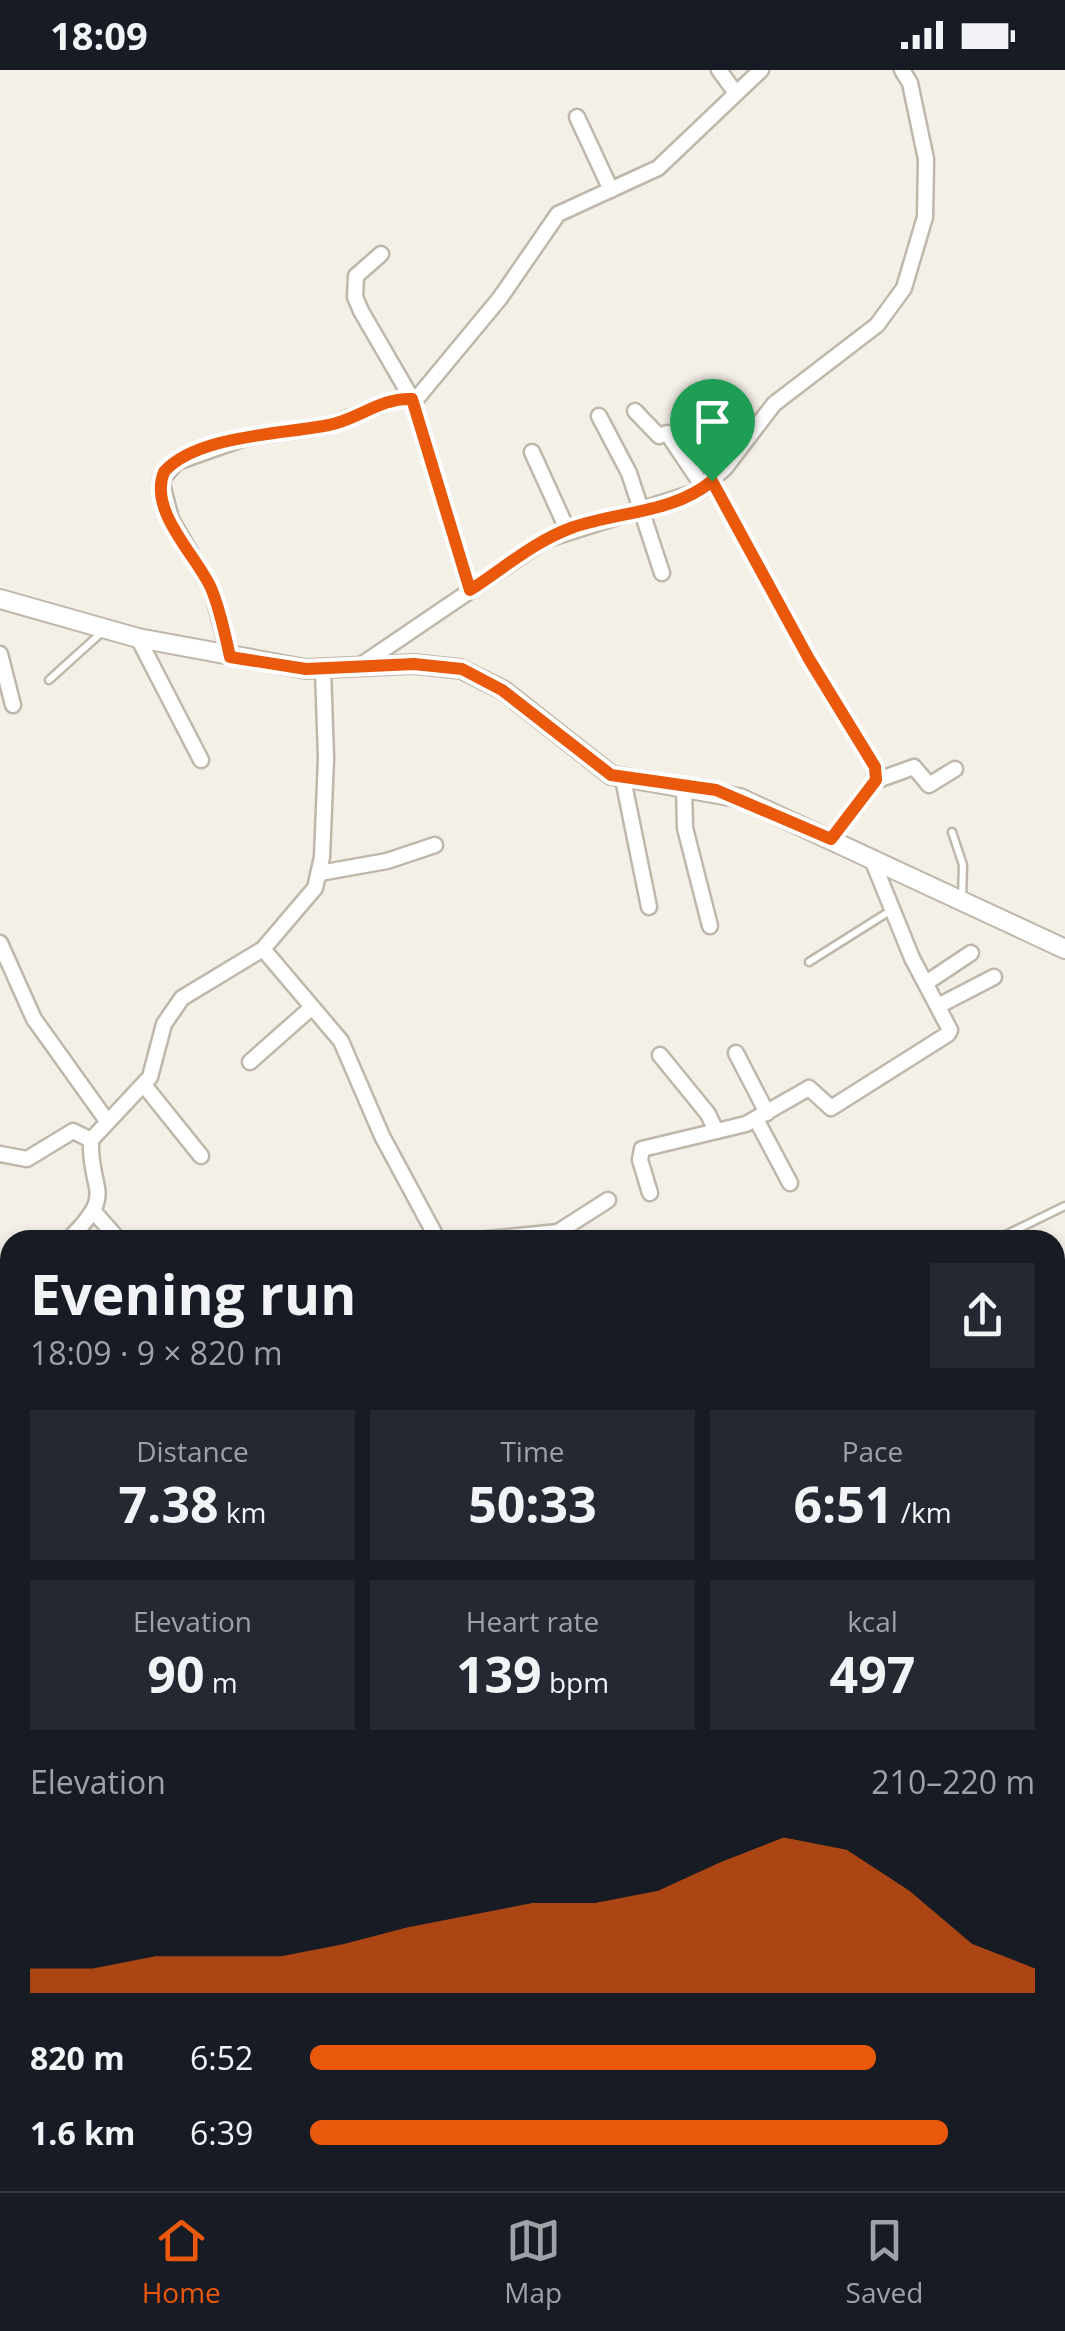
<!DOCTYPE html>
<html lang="en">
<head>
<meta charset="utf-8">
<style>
	body { margin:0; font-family:"Open Sans",sans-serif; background:#242831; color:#f1f3f6; height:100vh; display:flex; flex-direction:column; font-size:38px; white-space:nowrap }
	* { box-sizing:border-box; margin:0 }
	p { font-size:32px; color:#9ea1a6 }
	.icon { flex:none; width:55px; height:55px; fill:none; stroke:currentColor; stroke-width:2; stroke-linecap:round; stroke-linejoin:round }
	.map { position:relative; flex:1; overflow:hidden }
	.details { position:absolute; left:0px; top:1160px; width:1065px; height:962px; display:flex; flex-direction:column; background:#171b24; border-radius:30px 30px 0 0; box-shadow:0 5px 15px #0003 }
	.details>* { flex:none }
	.pin { position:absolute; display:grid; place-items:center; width:85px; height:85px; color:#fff; margin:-102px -42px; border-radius:50% 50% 50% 0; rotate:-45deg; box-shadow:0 0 10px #0007 }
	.pin .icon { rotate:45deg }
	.round { display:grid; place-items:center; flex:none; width:105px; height:105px; border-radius:0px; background:#242831 }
	.summary { display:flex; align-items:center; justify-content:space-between; height:170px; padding:0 30px }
	h1 { font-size:55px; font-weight:700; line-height:75px }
	.stats { display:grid; grid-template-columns:repeat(3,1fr); gap:15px; height:170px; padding:10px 30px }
	.stats div { display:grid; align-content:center; border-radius:0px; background:#242831; text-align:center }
	.stats b { font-size:50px; font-weight:700 }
	.stats small { font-size:28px; font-weight:400 }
	.stats p { font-size:28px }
	.chart { height:280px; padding:20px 30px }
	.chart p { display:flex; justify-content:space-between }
	.chart svg { width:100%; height:180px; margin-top:10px; fill:#ea580c; opacity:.7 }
	ul { padding:0 30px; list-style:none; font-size:32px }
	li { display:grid; grid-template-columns:160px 120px 1fr; align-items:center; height:75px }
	li i { height:25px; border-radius:12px; background:#ea580c }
	.status { display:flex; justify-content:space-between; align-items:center; height:70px; padding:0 50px; background:#171b24; direction:ltr }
	.status svg { height:28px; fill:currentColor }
	.tabs { display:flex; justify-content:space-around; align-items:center; height:140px; border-top:2px solid #363941; background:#171b24; font-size:28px; color:#9ea1a6 }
	.tabs a { display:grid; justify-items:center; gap:5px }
	.tabs .current { color:#ea580c }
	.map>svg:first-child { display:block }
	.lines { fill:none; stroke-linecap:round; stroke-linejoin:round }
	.service-casing { stroke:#bfb8aa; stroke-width:11 }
	.minor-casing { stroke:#bfb8aa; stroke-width:19 }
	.tertiary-casing { stroke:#bfb8aa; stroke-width:22 }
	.service { stroke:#fff; stroke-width:6 }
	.minor { stroke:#fff; stroke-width:14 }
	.tertiary { stroke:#fff; stroke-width:18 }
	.route-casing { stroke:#fff; stroke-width:20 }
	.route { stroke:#ea580c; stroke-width:12 }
</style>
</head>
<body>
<div class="status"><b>18:09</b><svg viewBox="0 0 49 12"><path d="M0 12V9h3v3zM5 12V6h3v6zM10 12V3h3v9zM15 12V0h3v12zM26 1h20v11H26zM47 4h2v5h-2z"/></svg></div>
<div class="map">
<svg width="1065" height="2121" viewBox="0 0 1065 2121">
	<rect width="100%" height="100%" fill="#f4f0e8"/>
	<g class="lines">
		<g class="service-casing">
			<g id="service">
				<path d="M49,610L101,563"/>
				<path d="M952,762L963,795L962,829"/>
				<path d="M809,892L890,841"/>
				<path d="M995,1170L1065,1136"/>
				<path d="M1055,1344L1065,1340"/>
				<path d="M1055,1686L1065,1701"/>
				<path d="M1055,1853L1063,1837L1056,1802L1065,1790"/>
				<path d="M1055,1950L1065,1943"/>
				<path d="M421,2112L425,2121"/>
				<path d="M909,2112L914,2121"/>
				<path d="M281,2121L299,2112"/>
				<path d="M531,2121L550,2112"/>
			</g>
		</g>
		<g class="minor-casing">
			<g id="minor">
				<path d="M719,0L735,22"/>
				<path d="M577,47L611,120"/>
				<path d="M381,184L356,206L355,227L361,241L412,329L470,521"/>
				<path d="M635,341L659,366L667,363L704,418"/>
				<path d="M599,346L629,403L662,503"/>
				<path d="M532,382L567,459"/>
				<path d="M712,411L809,589L875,697V711L831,769"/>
				<path d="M138,568L201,690"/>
				<path d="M0,584L13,635"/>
				<path d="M230,587L212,520L171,449L161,410L177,392L245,368L327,356L395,330L418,327L500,228L558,144L658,98L761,0"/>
				<path d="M358,597L545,470L699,421L725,398L774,334L877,255L904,218L925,147L926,89L910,13L902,0"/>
				<path d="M623,709L649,837"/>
				<path d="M875,711L914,697L929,715L955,699"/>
				<path d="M684,716L685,758L710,856"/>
				<path d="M320,803L387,791L435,775"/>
				<path d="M0,873L34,949L107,1051"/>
				<path d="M263,879L341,971L382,1066L438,1170"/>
				<path d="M926,913L971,883"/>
				<path d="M938,936L994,907"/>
				<path d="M736,983L767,1043"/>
				<path d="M660,985L708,1044L716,1061"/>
				<path d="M250,992L311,938"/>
				<path d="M144,1015L201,1086"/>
				<path d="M756,1049L790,1113"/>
				<path d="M0,1084L27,1089L73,1061L91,1070"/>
				<path d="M650,1123L640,1090L642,1079L746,1054L809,1018L831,1038L948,964L950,960L912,888L871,787"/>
				<path d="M95,1143L119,1170"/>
				<path d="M68,1170C118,1121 89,1124 91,1070L150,1007L164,954L182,928L263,879L315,818L322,787L326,688L323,600"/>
				<path d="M478,1170L558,1162L608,1130"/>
				<path d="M0,1229L10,1221"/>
				<path d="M0,1475L10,1469"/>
				<path d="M0,1565L8,1587L0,1595"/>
				<path d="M1007,2112L1013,2121"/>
			</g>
		</g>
		<g class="tertiary-casing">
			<path id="tertiary" d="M0,529L138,568L306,599L414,594L461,599L503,620L611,705L740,728L1065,879"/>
		</g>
		<use href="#service" class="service"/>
		<use href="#minor" class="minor"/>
		<use href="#tertiary" class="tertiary"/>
	</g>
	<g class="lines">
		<g class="route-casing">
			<path id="route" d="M412,329L470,520C503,499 533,472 571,458C618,441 672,444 712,411L809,589L875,697L876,710L831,769L716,720L611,705L502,620L462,599L414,594L306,599L230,587C225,564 220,539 211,518C196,485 148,441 164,402C196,365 285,364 329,355C357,350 382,327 412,329Z"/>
		</g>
		<use href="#route" class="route"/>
	</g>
</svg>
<div class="pin" style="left:712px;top:411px;background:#1e9e55"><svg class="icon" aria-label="arrive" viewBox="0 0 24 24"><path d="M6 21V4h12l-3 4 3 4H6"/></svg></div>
<section class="details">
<div class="summary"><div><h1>Evening run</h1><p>18:09 · 9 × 820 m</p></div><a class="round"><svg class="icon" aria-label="share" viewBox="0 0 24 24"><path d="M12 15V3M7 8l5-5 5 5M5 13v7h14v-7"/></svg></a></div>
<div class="stats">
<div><p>Distance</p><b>7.38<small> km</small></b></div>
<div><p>Time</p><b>50:33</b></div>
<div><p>Pace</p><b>6:51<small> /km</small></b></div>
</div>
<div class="stats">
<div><p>Elevation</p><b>90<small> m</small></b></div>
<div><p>Heart rate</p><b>139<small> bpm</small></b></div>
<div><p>kcal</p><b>497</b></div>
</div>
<div class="chart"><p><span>Elevation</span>210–220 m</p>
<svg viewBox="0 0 160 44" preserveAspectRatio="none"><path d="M0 44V38L10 38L20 35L30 35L40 35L50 32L60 28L70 25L80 22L90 22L100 19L110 12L120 6L130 9L140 19L150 32L160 38V44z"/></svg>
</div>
<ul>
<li><b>820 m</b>6:52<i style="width:78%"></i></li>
<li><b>1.6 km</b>6:39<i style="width:88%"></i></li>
</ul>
</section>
</div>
<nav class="tabs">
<a class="current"><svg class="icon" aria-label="home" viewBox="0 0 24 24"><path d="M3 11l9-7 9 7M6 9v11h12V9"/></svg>Home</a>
<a><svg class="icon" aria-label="map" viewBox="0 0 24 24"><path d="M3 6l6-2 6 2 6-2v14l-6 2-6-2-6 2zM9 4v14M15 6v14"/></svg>Map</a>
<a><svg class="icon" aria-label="saved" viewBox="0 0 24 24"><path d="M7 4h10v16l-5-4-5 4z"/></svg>Saved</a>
</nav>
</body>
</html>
